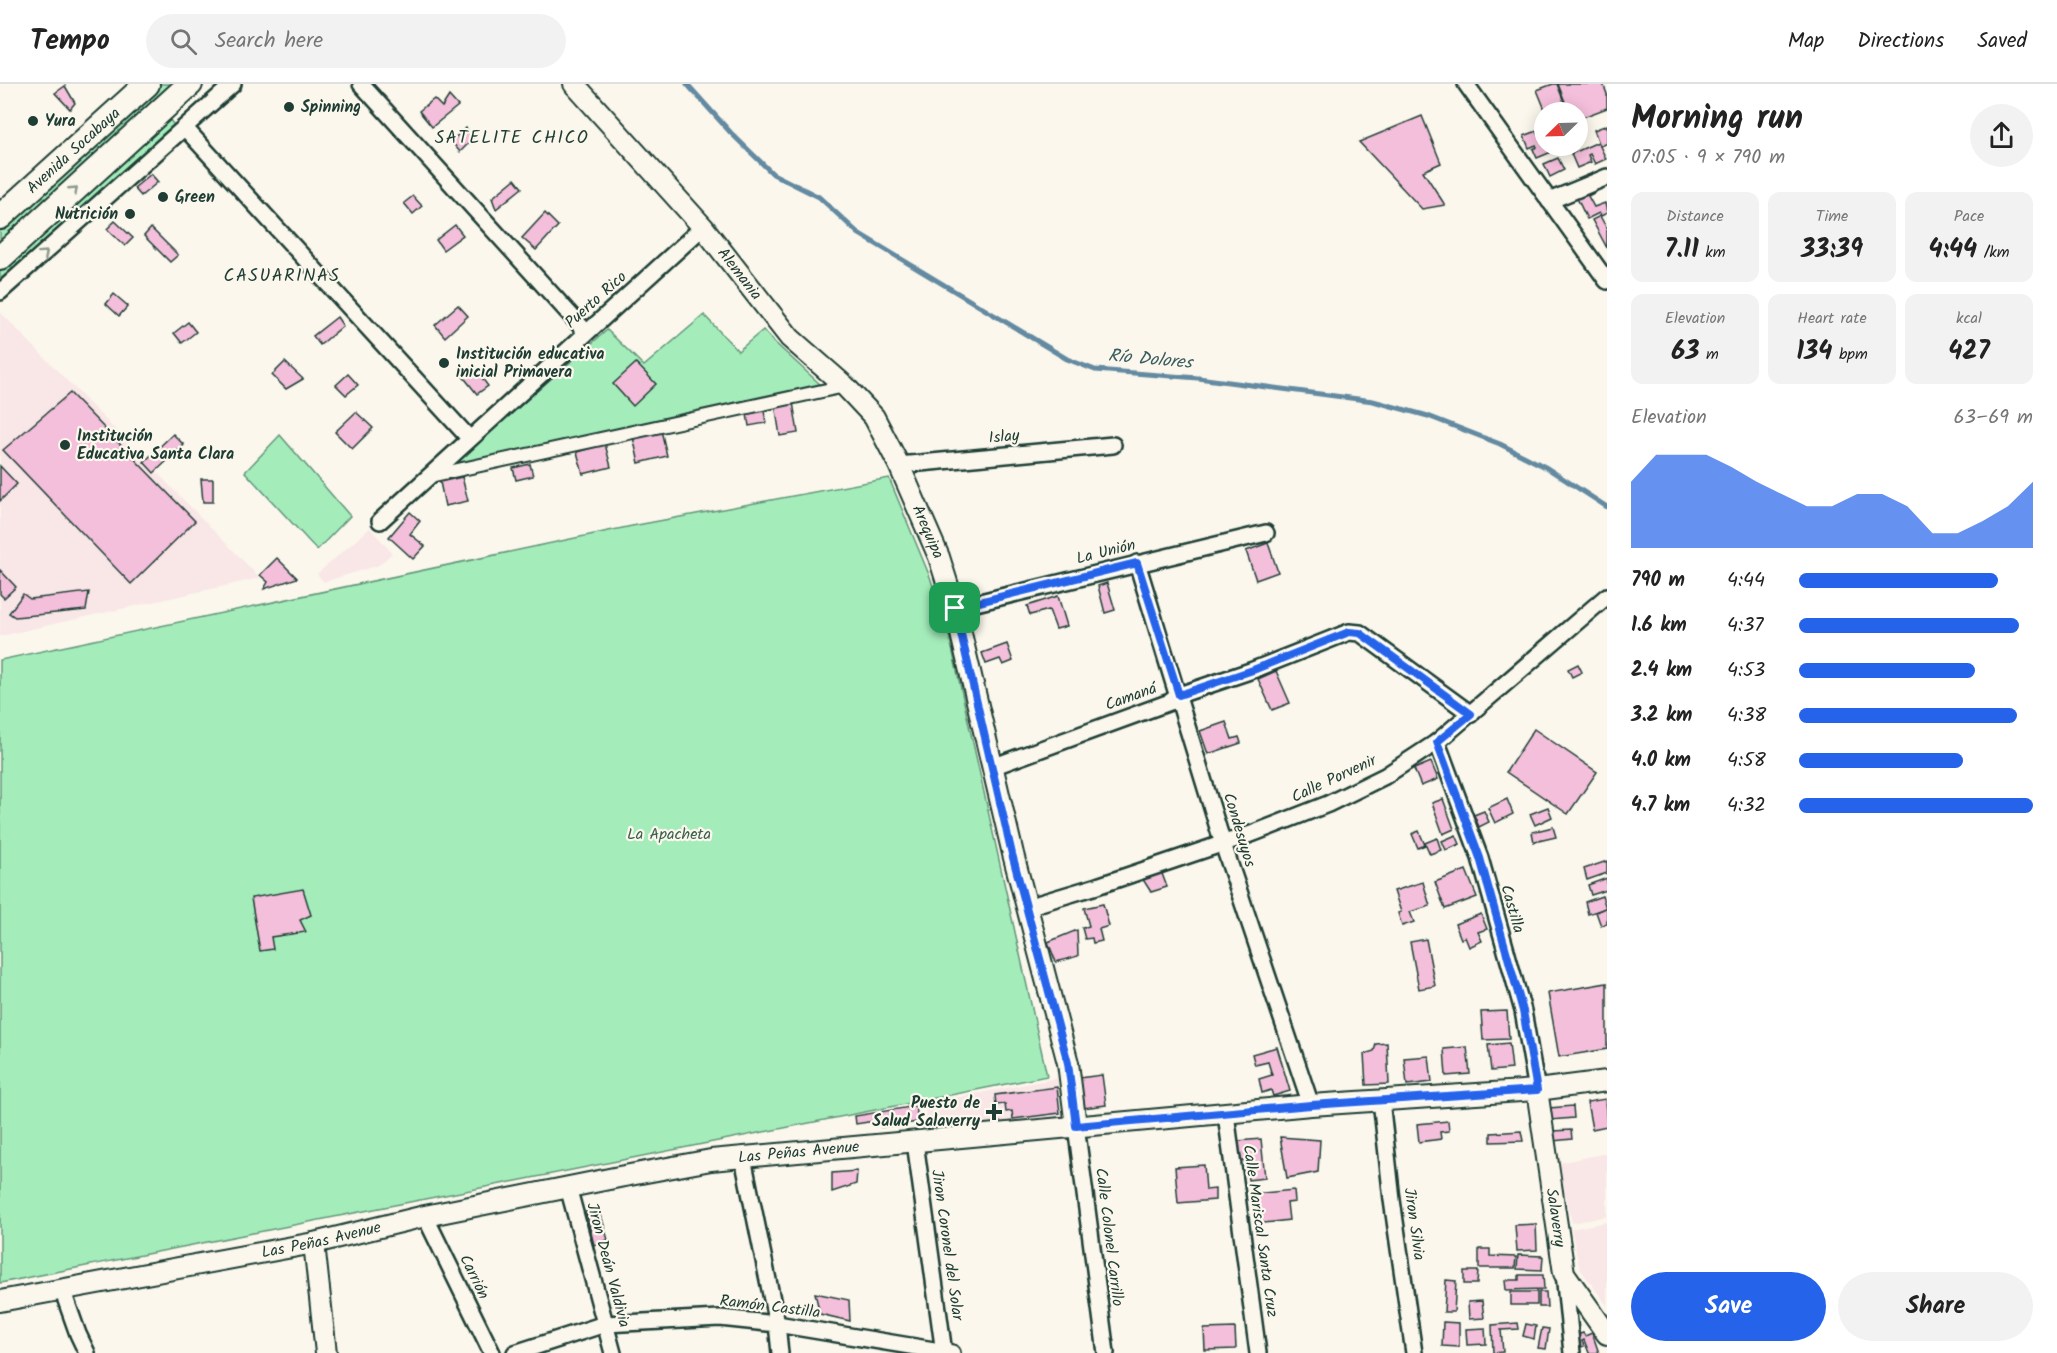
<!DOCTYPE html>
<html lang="en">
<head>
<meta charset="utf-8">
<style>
	body { margin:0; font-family:Kalam,sans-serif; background:#f2f2f2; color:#222; height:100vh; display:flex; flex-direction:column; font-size:22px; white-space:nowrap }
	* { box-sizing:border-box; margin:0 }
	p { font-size:20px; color:#767676 }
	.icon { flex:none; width:33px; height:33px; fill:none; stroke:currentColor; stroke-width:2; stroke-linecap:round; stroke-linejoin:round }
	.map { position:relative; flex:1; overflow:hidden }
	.side { display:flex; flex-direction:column; background:#fff; width:450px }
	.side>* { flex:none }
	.needle { width:39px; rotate:247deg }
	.buttons { position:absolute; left:1534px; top:18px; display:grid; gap:12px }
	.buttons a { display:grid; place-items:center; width:54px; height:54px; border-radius:50%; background:#fff; box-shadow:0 3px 15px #0003; font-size:30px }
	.pin { position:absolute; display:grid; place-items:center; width:51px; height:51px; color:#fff; margin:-26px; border-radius:12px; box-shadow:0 3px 9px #0006 }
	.round { display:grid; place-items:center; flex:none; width:63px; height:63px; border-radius:32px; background:#f2f2f2 }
	.overview { display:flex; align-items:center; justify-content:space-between; height:102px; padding:0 24px }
	h1 { font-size:33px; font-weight:700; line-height:45px }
	.stats { display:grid; grid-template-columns:repeat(3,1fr); gap:9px; height:102px; padding:6px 24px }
	.stats div { display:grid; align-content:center; border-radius:12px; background:#f2f2f2; text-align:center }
	.stats b { font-size:26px; font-weight:700 }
	.stats small { font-size:16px; font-weight:400 }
	.stats p { font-size:16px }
	.chart { height:168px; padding:12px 24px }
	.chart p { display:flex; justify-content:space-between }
	.chart svg { width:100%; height:108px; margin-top:6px; fill:#2563eb; opacity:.7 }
	.primary-button { display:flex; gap:12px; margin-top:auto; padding:12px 24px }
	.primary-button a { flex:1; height:69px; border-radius:36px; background:#2563eb; color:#fff; font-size:24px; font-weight:700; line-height:69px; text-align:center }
	.primary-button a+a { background:#f2f2f2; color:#222 }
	ul { padding:0 24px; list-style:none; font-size:20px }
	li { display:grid; grid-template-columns:96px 72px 1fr; align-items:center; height:45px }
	li i { height:15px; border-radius:8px; background:#2563eb }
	header { display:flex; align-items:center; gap:36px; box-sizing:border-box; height:84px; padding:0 30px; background:#fff; border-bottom:2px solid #e0e0e0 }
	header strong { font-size:28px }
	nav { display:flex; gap:33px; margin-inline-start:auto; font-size:21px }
	.search { width:420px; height:54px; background:#f2f2f2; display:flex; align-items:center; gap:15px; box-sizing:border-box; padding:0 21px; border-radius:33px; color:#767676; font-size:22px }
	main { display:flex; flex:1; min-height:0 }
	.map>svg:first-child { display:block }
	.built { fill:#f9e6e7 }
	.green { fill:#a4edbb; stroke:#629578; stroke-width:1.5 }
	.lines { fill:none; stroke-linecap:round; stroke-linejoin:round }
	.stream { stroke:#638aa1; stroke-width:5 }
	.building { fill:#f4bfdb; stroke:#1f3d34; stroke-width:1.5 }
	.pedestrian-casing { stroke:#1f3d34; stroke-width:16 }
	.minor-casing { stroke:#1f3d34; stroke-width:20 }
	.tertiary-casing { stroke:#1f3d34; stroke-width:24 }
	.primary-casing { stroke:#1f3d34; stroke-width:28 }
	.pedestrian { stroke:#fbf7ec; stroke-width:12 }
	.minor { stroke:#fbf7ec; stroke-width:15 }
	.tertiary { stroke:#fbf7ec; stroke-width:20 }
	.primary { stroke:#fbf7ec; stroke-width:24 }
	.oneway { stroke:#8d9a90 }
	.route-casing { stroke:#fff; stroke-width:12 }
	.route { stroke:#2563eb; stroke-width:8 }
	.poi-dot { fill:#1f3d34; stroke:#fbf7ec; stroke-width:2 }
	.labels { text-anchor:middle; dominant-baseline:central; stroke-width:4.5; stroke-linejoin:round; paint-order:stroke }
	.poi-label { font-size:16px; font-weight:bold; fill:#1f3d34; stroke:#fbf7ec; text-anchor:start }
	.street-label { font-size:16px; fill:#1f3d34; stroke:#fbf7ec }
	.park-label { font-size:16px; fill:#3a604f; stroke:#fbf7ec }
	.neighbourhood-label { font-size:18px; letter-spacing:1.5px; fill:#1f3d34; stroke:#fbf7ec }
	.water-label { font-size:18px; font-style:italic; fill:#3b5d62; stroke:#fbf7ec }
</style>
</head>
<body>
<header>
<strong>Tempo</strong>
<div class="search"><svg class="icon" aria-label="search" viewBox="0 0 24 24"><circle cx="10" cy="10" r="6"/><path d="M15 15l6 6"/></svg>Search here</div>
<nav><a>Map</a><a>Directions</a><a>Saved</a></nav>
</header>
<main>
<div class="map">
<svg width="1607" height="1269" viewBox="0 0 1607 1269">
	<rect width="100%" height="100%" fill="#fbf7ec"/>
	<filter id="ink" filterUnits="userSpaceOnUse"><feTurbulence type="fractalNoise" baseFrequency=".0167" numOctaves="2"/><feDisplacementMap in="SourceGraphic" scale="12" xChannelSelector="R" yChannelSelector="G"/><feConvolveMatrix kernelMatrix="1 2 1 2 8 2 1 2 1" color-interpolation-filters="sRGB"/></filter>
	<g filter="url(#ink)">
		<g class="built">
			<path d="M0,228L260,494L0,552Z"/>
			<path d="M370,444L392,469L379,481L324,498L317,490Z"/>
			<path d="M1057,994L1063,1036L929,1049L924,1020Z"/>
			<path d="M1607,1069V1132L1572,1139L1559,1079Z"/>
			<path d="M1607,1138V1221L1580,1185L1571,1145Z"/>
		</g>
		<g class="green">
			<path d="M160,0H178L0,161V146Z"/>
			<path d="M168,34L174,41L0,197V187Z"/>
			<path d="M704,231L738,267L763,246L773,257L821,301L450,383L607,246L644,282Z"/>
			<path d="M280,351L350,432L317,466L245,388Z"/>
			<path d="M889,394L930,493L949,551L1047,992L0,1199V576L632,442Z"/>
		</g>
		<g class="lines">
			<path class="stream" d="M687,0L731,49L773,90L819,113L858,149L1067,275L1095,286L1198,294L1373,317L1428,332L1500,360L1547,384L1607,423"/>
		</g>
		<g class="building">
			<path d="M1553,0H1557L1568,28H1546L1537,6Z"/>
			<path d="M1558,0H1603L1607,10V24L1578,35V28H1569Z"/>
			<path d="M65,2L75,19L70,25L55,9Z"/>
			<path d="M449,12L458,22L432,43L419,27L434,15L442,23Z"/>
			<path d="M1422,32L1441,79L1423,87L1445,121L1422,125L1359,58Z"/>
			<path d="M1607,41V59L1600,62L1594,46Z"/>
			<path d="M466,44L474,54L460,68L451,57Z"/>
			<path d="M1537,47L1538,50L1545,48V62H1566L1537,74L1533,65L1537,63L1536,61L1529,64L1524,52Z"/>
			<path d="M1598,58L1606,75L1595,80L1590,70L1588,71L1591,78L1577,84L1571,70Z"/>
			<path d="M1558,74L1564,86L1550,93L1544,80Z"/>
			<path d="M151,90L158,98L141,112L134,104Z"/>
			<path d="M515,95L522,104L496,125L492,114Z"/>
			<path d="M1593,102L1596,108L1588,112L1594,123L1605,119L1607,129L1601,132L1599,129L1587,135L1575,110Z"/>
			<path d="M413,112L422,122L413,130L404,119Z"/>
			<path d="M545,129L558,142L536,166L522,154Z"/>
			<path d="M1600,132L1607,145V164L1592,136Z"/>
			<path d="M115,137L133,154L125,162L107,145Z"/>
			<path d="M455,141L463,151L443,166L436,156Z"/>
			<path d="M151,144L178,171L170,178L144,152Z"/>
			<path d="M114,210L128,222L119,232L106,220Z"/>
			<path d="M458,221L468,232L445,253L435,241Z"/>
			<path d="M337,233L343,242L320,261L313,252Z"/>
			<path d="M188,238L196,248L182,259L174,249Z"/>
			<path d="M285,278L303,295L286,305L272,291Z"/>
			<path d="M636,279L656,300L633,322L613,300Z"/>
			<path d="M473,282L488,302L477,310L462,291Z"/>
			<path d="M348,290L358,301L346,311L336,301Z"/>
			<path d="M70,309L195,437L131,500L3,366Z"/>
			<path d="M793,318L798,349L780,352L775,320Z"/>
			<path d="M764,327L766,339L749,342L747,330Z"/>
			<path d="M356,328L373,344L352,365L335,348Z"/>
			<path d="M661,346L667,372L639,379L633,353Z"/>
			<path d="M173,350L184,361L154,389L144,378Z"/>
			<path d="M605,360L611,383L583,390L577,368Z"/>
			<path d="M530,380L533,392L516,396L513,384Z"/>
			<path d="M0,382L17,400L0,417Z"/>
			<path d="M462,393L468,417L445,422L440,398Z"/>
			<path d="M201,395H213V418H203Z"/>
			<path d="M410,428L420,437L410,450L425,462L413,475L389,453Z"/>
			<path d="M1268,459L1278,488L1256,496L1246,467Z"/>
			<path d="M277,474L297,494L264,505L268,498L260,491Z"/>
			<path d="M0,486L16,503L4,514L0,510Z"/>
			<path d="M1107,499L1115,526L1105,529L1098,502Z"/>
			<path d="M89,508L86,526L15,533L9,529L23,510L30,515Z"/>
			<path d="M1058,512L1067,542L1056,545L1049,526L1030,531L1027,522Z"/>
			<path d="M1007,560L1013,577L1003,581L1000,575L986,580L982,569Z"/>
			<path d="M1578,580L1582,588L1572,593L1568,585Z"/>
			<path d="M1276,587L1290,619L1272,626L1258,595Z"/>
			<path d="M1226,638L1232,655L1239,653L1241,659L1208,670L1200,647Z"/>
			<path d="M1534,645L1597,688L1568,730L1506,688Z"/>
			<path d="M1431,678L1438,695L1421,702L1414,685Z"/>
			<path d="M1443,715L1454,745L1443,750L1432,719Z"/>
			<path d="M1507,715L1513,730L1495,739L1488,724Z"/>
			<path d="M1548,723L1552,733L1535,741L1530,730Z"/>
			<path d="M1484,727L1489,738L1479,743L1474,731Z"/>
			<path d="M1553,743L1556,753L1534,758L1532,748Z"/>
			<path d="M1419,747L1425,761L1418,764L1412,750Z"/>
			<path d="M1456,751L1460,760L1446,766L1442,757Z"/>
			<path d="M1437,754L1441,766L1430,770L1425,759Z"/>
			<path d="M1607,777V789L1587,796L1584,785Z"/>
			<path d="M1466,786L1477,813L1445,825L1435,798Z"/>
			<path d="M1161,787L1167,803L1151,808L1142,794Z"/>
			<path d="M1607,794V806L1591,811L1588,801Z"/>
			<path d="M1423,798L1430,822L1410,828L1414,838L1402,842L1398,829L1401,828L1394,807Z"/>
			<path d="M303,805L311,831L300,836L306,848L271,853L273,865L260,867L251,814Z"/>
			<path d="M1602,812L1606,824L1588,830L1585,818Z"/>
			<path d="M1103,820L1109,842L1099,845L1102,857L1093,859L1092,854L1085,855L1082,844L1089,842L1084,824Z"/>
			<path d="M1607,823V839L1601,842L1596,828Z"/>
			<path d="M1481,830L1487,845L1478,848L1482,857L1469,863L1465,853L1461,855L1455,840Z"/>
			<path d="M1077,846L1078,872L1056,878L1048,858Z"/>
			<path d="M1426,855L1435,902L1419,905L1410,858Z"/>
			<path d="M1607,899V965L1559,973L1548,909Z"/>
			<path d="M1507,927L1509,955L1483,956L1481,928Z"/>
			<path d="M1387,959L1389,1000L1366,1001L1364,970L1374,967L1376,960Z"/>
			<path d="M1509,959L1512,985L1491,987L1488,961Z"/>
			<path d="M1277,963L1290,1007L1273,1012L1271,1006L1262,1009L1259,995L1272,991L1268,978L1255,981L1252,970Z"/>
			<path d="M1467,963L1470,990L1446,992L1444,965Z"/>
			<path d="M1429,972L1432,998L1407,1001L1404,974Z"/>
			<path d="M1102,991L1106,1021L1083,1024L1079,994Z"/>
			<path d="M1057,1003L1060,1029L1013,1035L1012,1027L1006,1028L1005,1020L996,1021L995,1011Z"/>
			<path d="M1605,1015L1607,1042L1592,1045L1587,1018Z"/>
			<path d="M916,1022L918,1038L881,1043V1036L856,1040L855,1032Z"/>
			<path d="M1573,1022L1574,1034L1550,1036L1549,1024Z"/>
			<path d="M1448,1037L1449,1047L1440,1048L1441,1055L1419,1058L1417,1040Z"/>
			<path d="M1571,1046L1572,1055L1553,1057L1552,1047Z"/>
			<path d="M1521,1047L1523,1057L1491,1058V1049Z"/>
			<path d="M1280,1053L1320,1056L1318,1088L1287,1094Z"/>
			<path d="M1261,1055L1265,1094L1248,1096L1246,1077H1240L1238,1057Z"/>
			<path d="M1204,1081L1206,1106L1215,1105V1116L1178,1119L1175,1083Z"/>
			<path d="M857,1087L856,1100L832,1108V1089Z"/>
			<path d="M1294,1106L1295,1118L1287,1119L1289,1136L1256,1140L1253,1110Z"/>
			<path d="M600,1127L608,1156L594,1161L586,1128Z"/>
			<path d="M1536,1140L1537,1166L1517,1167L1515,1141Z"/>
			<path d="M1479,1165H1490V1172L1516,1173L1515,1184H1479Z"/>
			<path d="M1518,1171L1543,1172L1542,1186L1517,1185Z"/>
			<path d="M1464,1187H1478L1477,1200H1464Z"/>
			<path d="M1519,1191H1543L1544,1205L1506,1206L1505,1196H1519Z"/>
			<path d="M1446,1196L1456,1197L1454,1228H1444Z"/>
			<rect x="1511" y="1208" width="26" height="13"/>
			<path d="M1539,1208H1546L1547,1223H1539Z"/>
			<path d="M815,1209L849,1216L850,1237L820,1230Z"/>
			<path d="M1482,1217L1484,1234L1469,1235L1468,1218Z"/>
			<path d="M1443,1238L1459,1239V1263L1442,1262Z"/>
			<path d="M1518,1239L1519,1245L1501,1246L1503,1268L1493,1269L1492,1241Z"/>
			<path d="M1526,1240L1536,1242L1534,1255L1523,1252Z"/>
			<path d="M1235,1244L1236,1265L1205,1266L1204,1245Z"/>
			<path d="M1485,1244L1486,1260L1467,1261L1466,1245Z"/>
			<path d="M1542,1244L1549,1245L1546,1265L1538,1264Z"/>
			<path d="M1583,1249L1585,1252L1592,1249L1599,1269H1589L1584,1256L1582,1257L1584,1262L1578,1264L1574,1252Z"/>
		</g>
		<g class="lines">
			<g class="pedestrian-casing">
				<path id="pedestrian" d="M430,392L845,302"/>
			</g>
			<g class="minor-casing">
				<g id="minor">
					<path d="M361,0L586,248"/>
					<path d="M1466,0L1607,197"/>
					<path d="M185,44L469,354"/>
					<path d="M1549,117L1607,93"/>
					<path d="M0,208L233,0"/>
					<path d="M899,381L1113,361"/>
					<path d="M380,437L703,143"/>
					<path d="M1137,479L1223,760L1311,1021"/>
					<path d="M955,524L1266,449"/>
					<path d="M1437,658L1480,774L1523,927L1537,1006"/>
					<path d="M992,683L1170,618L1179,611L1253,586L1349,548L1360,549L1471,630"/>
					<path d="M1027,823L1097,802L1254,749L1328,720L1385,692L1437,658L1607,512"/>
					<path d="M1381,1016L1392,1116L1414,1269"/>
					<path d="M1226,1030L1258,1269"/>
					<path d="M1076,1042L1106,1269"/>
					<path d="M915,1058L944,1269"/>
					<path d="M743,1074L777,1240L780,1269"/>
					<path d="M568,1103L613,1269"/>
					<path d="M425,1132L492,1269"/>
					<path d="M1564,1189L1572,1269"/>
					<path d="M62,1205L78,1250L87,1269"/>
					<path d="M515,1269L605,1240L720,1234L777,1240L952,1269"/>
				</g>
			</g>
			<g class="tertiary-casing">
				<g id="tertiary">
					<path id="s1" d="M574,0L703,143L790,254L845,302L874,333L899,381L939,473L955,524L1013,770L1068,979L1076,1042"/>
					<path id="s2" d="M1537,1006L1564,1189L1607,1250"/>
					<path d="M314,1159L326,1269"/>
					<path id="s3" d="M0,1217L314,1159L425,1132L619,1093L711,1076L1311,1021L1537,1006L1607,997"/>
				</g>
			</g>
			<g class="primary-casing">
				<g id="primary">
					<path id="s4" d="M0,133L147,0"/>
					<path d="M0,174L190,0"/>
				</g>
			</g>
			<use href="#pedestrian" class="pedestrian"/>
			<use href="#minor" class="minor"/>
			<use href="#tertiary" class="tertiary"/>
			<use href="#primary" class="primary"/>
		</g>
		<defs><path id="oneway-chevron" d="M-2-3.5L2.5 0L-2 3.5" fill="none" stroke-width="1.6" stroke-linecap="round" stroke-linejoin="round" transform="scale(1.5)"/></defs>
		<g class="oneway">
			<use href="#oneway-chevron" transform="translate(74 106) rotate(-43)"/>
			<use href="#oneway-chevron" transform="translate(44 170) rotate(-42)"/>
		</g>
	</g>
	<g class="lines" filter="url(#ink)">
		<g class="route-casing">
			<path id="route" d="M1137,479L1179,611L1253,586L1349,548L1360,549L1471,630L1437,658L1480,774L1523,927L1537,1006L1311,1021L1076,1042L1068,979L1012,770L955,524Z"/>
		</g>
		<use href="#route" class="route"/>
	</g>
	<g class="poi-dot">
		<circle cx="289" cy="23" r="6"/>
		<circle cx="33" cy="37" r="6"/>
		<circle cx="163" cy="113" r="6"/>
		<circle cx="130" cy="130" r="6"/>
		<circle cx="444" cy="279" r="6"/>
		<circle cx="65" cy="361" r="6"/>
		<path d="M991 1019h6v6h6v6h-6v6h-6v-6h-6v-6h6z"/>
	</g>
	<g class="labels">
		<g class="poi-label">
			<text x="301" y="23">Spinning</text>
			<text x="45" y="37">Yura</text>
			<text x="175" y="113">Green</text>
			<text x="118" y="130" text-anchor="end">Nutrición</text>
			<text x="456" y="270">Institución educativa<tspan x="456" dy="18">inicial Primavera</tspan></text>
			<text x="77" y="352">Institución<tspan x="77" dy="18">Educativa Santa Clara</tspan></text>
			<text x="980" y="1019" text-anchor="end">Puesto de<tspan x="980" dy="18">Salud Salaverry</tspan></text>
		</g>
		<g class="street-label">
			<text stroke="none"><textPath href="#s4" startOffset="99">Avenida Socabaya</textPath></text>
			<text stroke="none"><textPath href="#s1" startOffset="252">Alemania</textPath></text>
			<text transform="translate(596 216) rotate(-42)">Puerto Rico</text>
			<text transform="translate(1004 353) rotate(-5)">Islay</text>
			<text stroke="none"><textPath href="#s1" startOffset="576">Arequipa</textPath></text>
			<text transform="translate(1106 468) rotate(-14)">La Unión</text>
			<text transform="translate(1131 613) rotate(-20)">Camaná</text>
			<text transform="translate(1334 695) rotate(-25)">Calle Porvenir</text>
			<text transform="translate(1239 746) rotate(73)">Condesuyos</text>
			<text transform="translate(1512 825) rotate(74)">Castilla</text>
			<text stroke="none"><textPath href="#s3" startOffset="813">Las Peñas Avenue</textPath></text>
			<text stroke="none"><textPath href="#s2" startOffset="129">Salaverry</textPath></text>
			<text transform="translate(1414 1140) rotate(82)">Jiron Silvia</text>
			<text transform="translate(1260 1147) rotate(82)">Calle Mariscal Santa Cruz</text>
			<text transform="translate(1109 1153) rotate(83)">Calle Colonel Carrillo</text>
			<text stroke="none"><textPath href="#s3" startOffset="327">Las Peñas Avenue</textPath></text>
			<text transform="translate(947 1161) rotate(82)">Jiron Coronel del Solar</text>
			<text transform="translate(608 1181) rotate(75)">Jiron Deán Valdivia</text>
			<text transform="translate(474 1193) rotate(64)">Carrión</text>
			<text transform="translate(770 1223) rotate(7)">Ramón Castilla</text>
		</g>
		<g class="park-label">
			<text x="669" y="750">La Apacheta</text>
		</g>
		<g class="neighbourhood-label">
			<text x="512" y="54">SATELITE CHICO</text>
			<text x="282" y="192">CASUARINAS</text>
		</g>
		<g class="water-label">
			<text transform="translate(1150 276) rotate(5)">Río Dolores</text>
		</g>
	</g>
</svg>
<div class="buttons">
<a><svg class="needle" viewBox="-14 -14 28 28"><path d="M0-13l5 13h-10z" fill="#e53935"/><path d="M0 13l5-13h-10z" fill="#767676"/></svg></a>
</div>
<div class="pin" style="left:955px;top:524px;background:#1e9e55"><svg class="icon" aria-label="arrive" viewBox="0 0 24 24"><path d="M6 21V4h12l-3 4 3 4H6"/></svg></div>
</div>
<section class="side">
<div class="overview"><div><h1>Morning run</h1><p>07:05 · 9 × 790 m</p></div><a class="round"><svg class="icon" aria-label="share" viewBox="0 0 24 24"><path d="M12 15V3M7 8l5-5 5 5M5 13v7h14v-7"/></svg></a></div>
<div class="stats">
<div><p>Distance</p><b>7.11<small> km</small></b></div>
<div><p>Time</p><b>33:39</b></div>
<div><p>Pace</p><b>4:44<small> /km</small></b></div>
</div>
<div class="stats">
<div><p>Elevation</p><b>63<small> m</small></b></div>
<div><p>Heart rate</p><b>134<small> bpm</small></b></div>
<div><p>kcal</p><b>427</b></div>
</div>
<div class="chart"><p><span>Elevation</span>63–69 m</p>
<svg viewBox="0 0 160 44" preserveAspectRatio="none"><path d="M0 44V17L10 6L20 6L30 6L40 11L50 17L60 22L70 27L80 27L90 22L100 22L110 27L120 38L130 38L140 33L150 27L160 17V44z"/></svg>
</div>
<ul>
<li><b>790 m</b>4:44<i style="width:85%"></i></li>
<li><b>1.6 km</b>4:37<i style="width:94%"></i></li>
<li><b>2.4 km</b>4:53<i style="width:75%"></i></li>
<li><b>3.2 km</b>4:38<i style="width:93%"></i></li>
<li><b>4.0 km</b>4:58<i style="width:70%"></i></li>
<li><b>4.7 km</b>4:32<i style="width:100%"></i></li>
</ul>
<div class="primary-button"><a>Save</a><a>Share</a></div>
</section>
</main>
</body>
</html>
